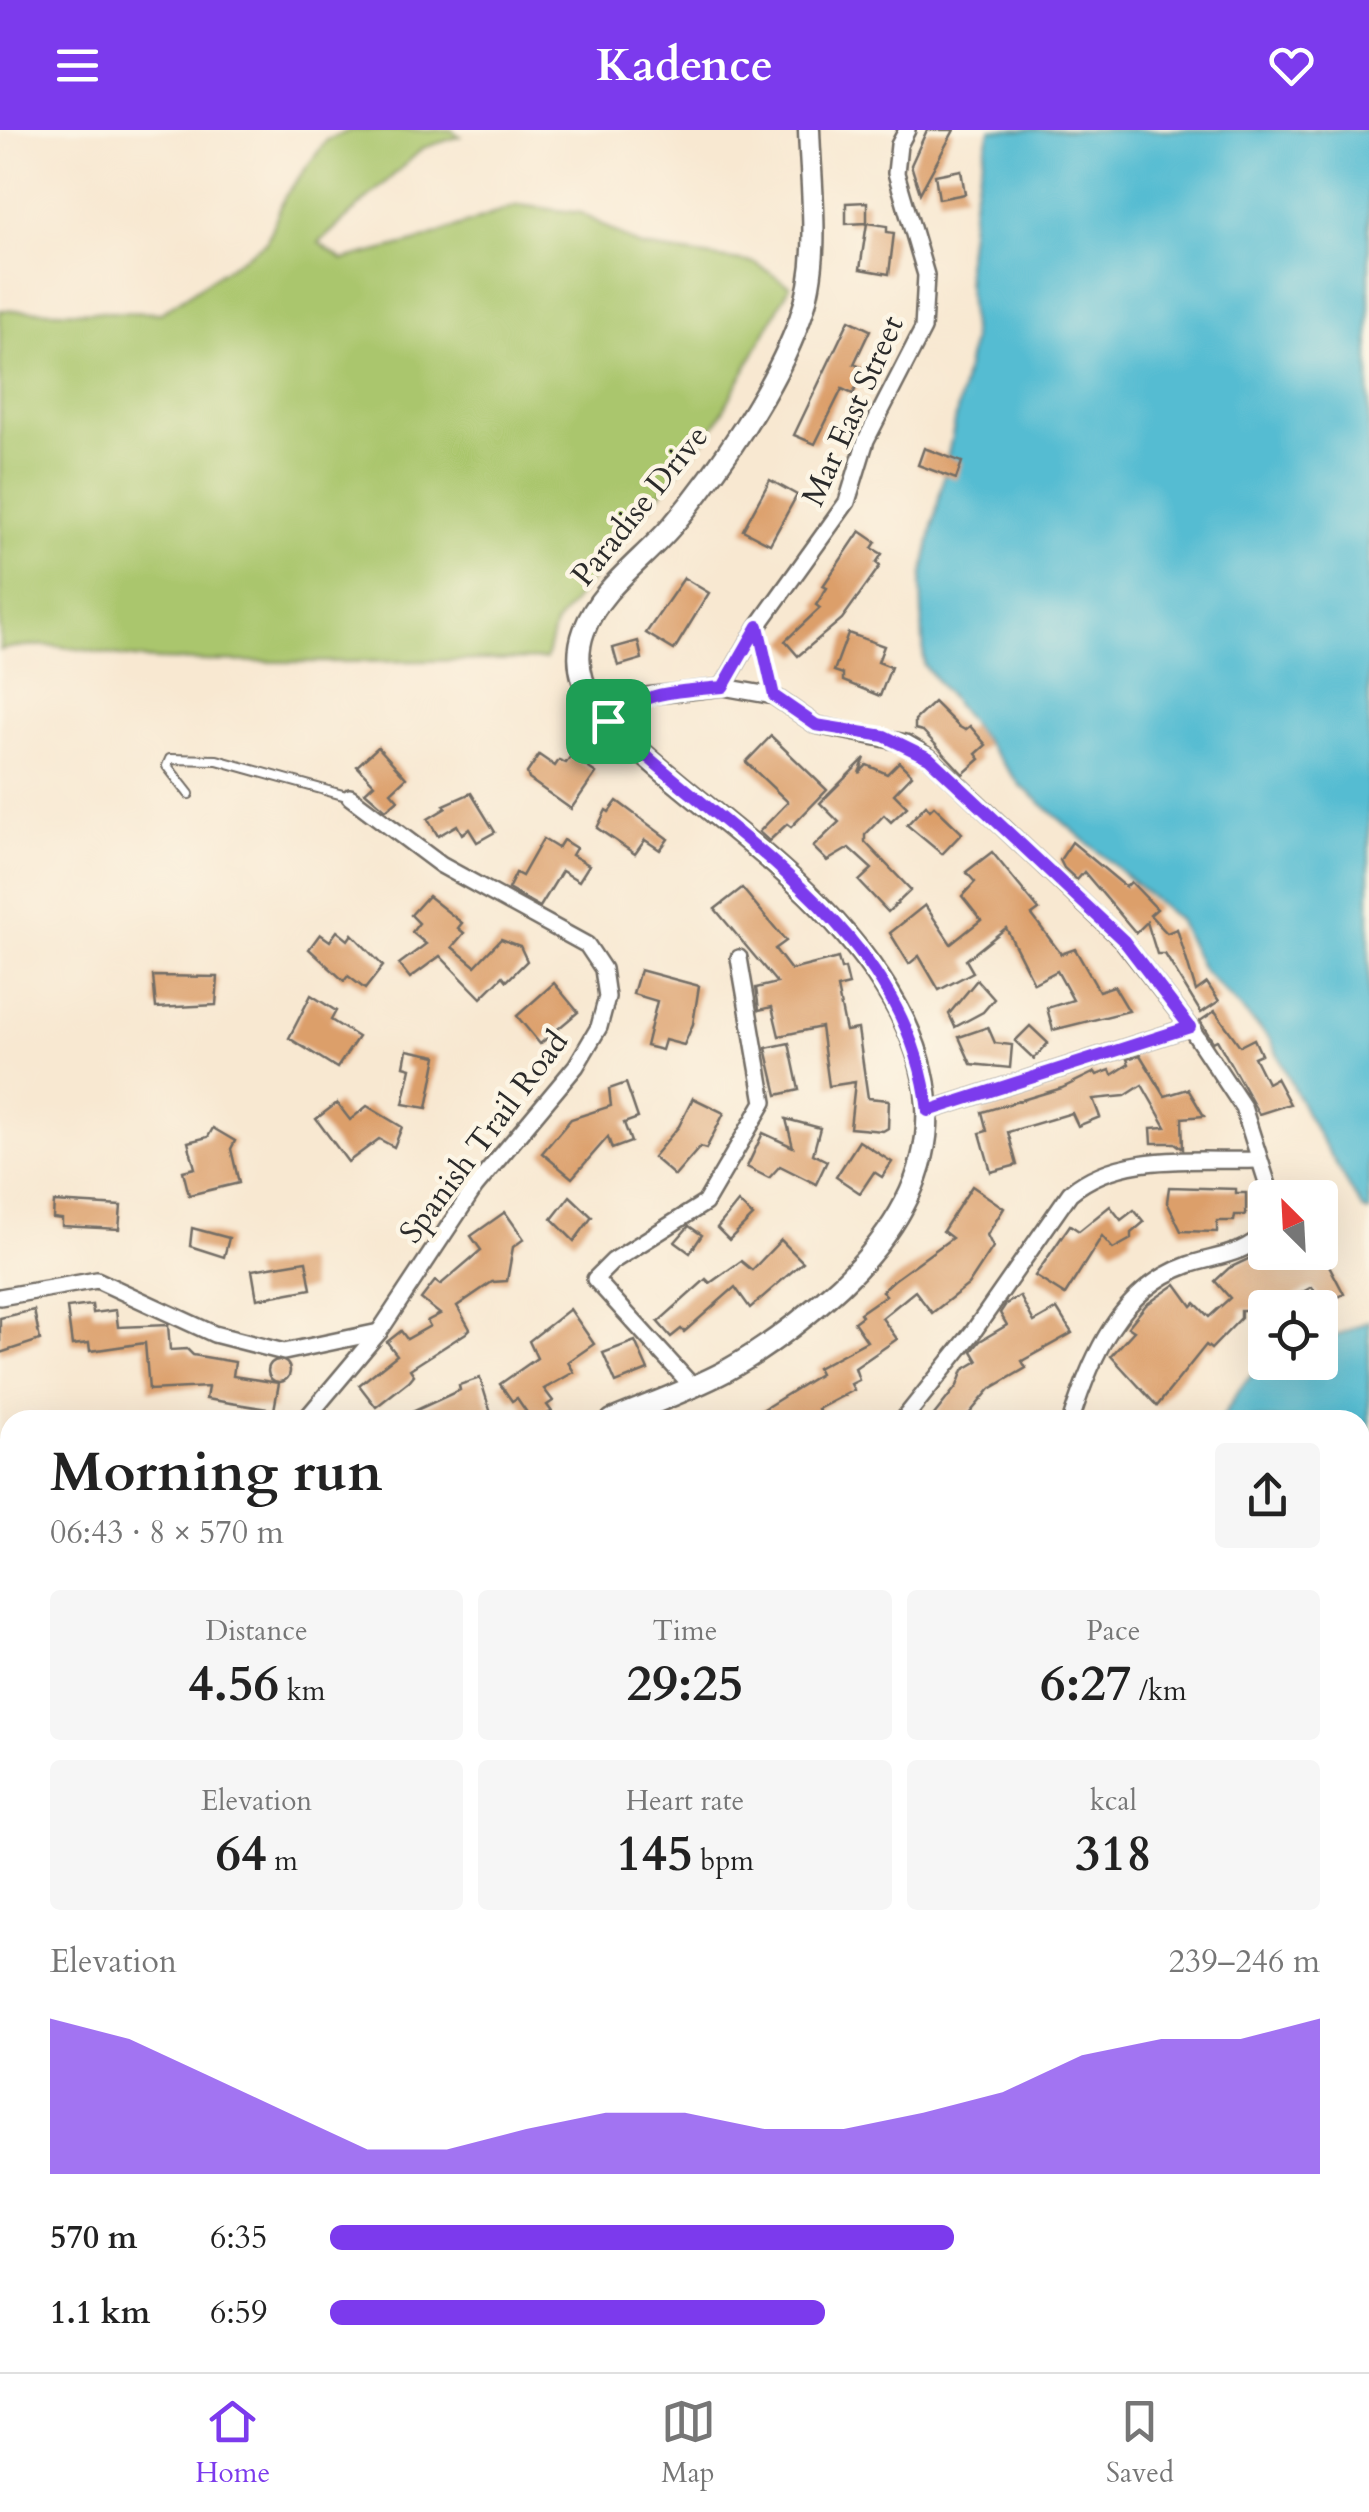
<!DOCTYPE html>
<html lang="en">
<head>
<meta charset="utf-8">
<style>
	body { margin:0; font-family:Cardo,serif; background:#f6f6f6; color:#222; height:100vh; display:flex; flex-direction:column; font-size:38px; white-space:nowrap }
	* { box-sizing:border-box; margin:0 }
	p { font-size:32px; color:#767676 }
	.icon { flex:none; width:55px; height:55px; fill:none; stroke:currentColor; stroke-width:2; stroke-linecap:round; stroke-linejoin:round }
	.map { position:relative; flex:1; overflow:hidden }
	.side { position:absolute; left:0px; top:1280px; width:1370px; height:962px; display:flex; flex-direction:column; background:#fff; border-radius:30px 30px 0 0; box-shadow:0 10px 40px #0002 }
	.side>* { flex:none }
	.needle { width:65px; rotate:336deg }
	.fabs { position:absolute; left:1248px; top:1050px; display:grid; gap:20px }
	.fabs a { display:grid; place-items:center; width:90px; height:90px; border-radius:10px; background:#fff; box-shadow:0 10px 40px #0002; font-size:50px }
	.pin { position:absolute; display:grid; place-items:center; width:85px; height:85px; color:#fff; margin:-42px; border-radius:20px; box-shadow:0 5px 15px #0006 }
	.round { display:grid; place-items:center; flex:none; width:105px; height:105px; border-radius:10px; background:#f6f6f6 }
	.summary { display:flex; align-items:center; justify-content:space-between; height:170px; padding:0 50px }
	h1 { font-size:55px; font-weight:700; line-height:75px }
	.metrics { display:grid; grid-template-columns:repeat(3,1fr); gap:15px; height:170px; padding:10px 50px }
	.metrics div { display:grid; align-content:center; border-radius:10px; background:#f6f6f6; text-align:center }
	.metrics b { font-size:50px; font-weight:700 }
	.metrics small { font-size:28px; font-weight:400 }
	.metrics p { font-size:28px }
	.chart { height:280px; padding:20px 50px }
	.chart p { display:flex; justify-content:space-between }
	.chart svg { width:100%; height:180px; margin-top:10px; fill:#7c3aed; opacity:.7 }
	ul { padding:0 50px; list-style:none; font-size:32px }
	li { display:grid; grid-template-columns:160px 120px 1fr; align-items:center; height:75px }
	li i { height:25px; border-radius:12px; background:#7c3aed }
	header { display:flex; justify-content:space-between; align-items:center; height:130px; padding:0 50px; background:#7c3aed; color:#fff; font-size:45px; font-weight:700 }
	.dock { display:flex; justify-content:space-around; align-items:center; height:140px; border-top:2px solid #e0e0e0; background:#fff; font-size:28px; color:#767676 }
	.dock a { display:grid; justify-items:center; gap:5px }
	.dock .current { color:#7c3aed }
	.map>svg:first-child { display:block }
	.green { fill:#aac66d; stroke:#6a784c; stroke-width:2.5 }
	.water { fill:#55bcd2; stroke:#40747e; stroke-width:2.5 }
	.building { fill:#dc9f6b }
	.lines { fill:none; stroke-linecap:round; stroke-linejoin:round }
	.lane-casing { stroke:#736d65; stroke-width:12 }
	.street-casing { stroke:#736d65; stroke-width:20 }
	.secondary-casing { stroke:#736d65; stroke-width:25 }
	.lane { stroke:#fff; stroke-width:8 }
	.street { stroke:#fff; stroke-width:15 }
	.secondary { stroke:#fff; stroke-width:20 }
	.route-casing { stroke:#fff; stroke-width:20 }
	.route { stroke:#7c3aed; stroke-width:12 }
	.labels { text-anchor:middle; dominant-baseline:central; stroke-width:9; stroke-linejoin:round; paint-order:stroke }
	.street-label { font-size:32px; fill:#2b2b2b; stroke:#fcf5e5 }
</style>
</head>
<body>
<header><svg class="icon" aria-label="menu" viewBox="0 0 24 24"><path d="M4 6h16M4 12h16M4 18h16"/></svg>Kadence<svg class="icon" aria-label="heart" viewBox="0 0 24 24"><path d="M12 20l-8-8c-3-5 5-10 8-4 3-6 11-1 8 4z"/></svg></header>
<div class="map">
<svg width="1369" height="2242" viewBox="0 0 1369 2242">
	<rect width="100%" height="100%" fill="#fcf5e5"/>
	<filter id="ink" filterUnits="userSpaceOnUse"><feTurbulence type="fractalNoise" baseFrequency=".01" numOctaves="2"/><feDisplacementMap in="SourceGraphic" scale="20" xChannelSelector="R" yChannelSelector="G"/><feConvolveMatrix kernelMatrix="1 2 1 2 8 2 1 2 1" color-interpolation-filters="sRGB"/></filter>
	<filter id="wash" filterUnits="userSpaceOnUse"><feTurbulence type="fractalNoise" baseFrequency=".0048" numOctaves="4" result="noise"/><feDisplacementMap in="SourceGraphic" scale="40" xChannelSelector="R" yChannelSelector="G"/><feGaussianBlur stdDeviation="2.25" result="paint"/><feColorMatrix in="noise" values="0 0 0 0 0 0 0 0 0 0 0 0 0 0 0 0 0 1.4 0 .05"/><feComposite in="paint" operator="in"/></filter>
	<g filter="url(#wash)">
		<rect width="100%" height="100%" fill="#f8e8d1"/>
		<path class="green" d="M351,0H451L460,6L423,18L319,113L343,130L415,112L518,75L581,83L642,117L755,133L790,156L716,294L555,495L546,529C416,531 287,534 158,530C104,528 53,506 0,520V180L161,183L266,112L285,66L327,10Z"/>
		<g class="water">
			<path d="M990,0H1369V1082L1363,1080L1307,985L1270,909L1202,839L1178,790L1021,656L924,535L921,454L972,210L966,135L974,65Z"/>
			<path d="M1369,1191V2242H410L407,2233L1360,2232V1290H1221C1253,1235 1255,1232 1320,1232V1213Z"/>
		</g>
		<g id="blocks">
			<g class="building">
				<path d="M927,0H954L920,63L911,35Z"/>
				<path d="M961,40L965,64L939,69L935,45Z"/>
				<path d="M867,72V93L846,94V73Z"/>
				<path d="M867,93L887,96V102L894,103L889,144L860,139Z"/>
				<path d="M849,190L870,200L854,234L865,239L853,264L842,259L815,314L794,305Z"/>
				<path d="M924,318L962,332L956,349L918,335Z"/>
				<path d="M770,350L797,365L770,414L743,400Z"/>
				<path d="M860,401L876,412L872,418L882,424L876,433L880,436L842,489L798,526L785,511L820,478L816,475L827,458L823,456Z"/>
				<path d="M684,448L709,463L674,520L646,503Z"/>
				<path d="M848,503L884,516L878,532L891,537L880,566L843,551V544L834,541Z"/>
				<path d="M638,511L642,529L618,536L613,518Z"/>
				<path d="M934,572L958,596L965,600L970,596L986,615L976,624L980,629L963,644L923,601L915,599V590Z"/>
				<path d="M771,606L827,660L791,697L787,694L769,711L759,702L788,672L746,632Z"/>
				<path d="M378,617L406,648L391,662L398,670L386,680L365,662L374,654L357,636Z"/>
				<path d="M539,625L555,636L559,630L566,633L571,626L596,643L571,679L529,649L527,643Z"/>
				<path d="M865,628L859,643L867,635L887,644L899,632L912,645L894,664L907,677L891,692L884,685L865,705V712L911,760L888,782L859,751L872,739L849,718L827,731L813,717L839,692L820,673Z"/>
				<path d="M471,663L495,702L477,712L469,699L462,704L457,695L438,706L428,689L446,678L444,675Z"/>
				<path d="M617,671L668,709L660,720L645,710L635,724L597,698L606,680L609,682Z"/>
				<path d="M926,675L930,680L934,676L962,703L942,724L907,695Z"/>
				<path d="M543,709L558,718L563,710L576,718L572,725L589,735L579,751L562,741L540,777L508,759L516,743L522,746Z"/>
				<path d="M1072,712L1126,757L1131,752L1157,779L1150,785L1167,803L1177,799L1196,861L1207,853L1219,871L1201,883L1165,824H1157L1147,792L1136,803L1084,742L1077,750L1064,738L1060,730Z"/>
				<path d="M992,722L1039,780L1032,785L1061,824L1075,819L1099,861L1114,856L1129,881L1053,900L1047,878L1073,870L1057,841L1034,853L1006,798L966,830L973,842L939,860L919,826L909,834L890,803L925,775L951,814L981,790L962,766L975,752L966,742Z"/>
				<path d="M742,758L786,811L775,819L791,840L838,828L841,839L845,838L849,855L837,858L846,901L858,899L868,968L889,970L888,998L883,1001L850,998L855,952L829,956L821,897L779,906L772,877L759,880L756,858L777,853L715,779Z"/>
				<path d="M428,766L462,793L458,798L464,803L452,817L475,836L501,809L520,816L527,831L507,851L503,846L481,868L440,826L410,848L399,834L426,814L412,802L419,793L411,785Z"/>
				<path d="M337,801L348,810L352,804L383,836L365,859L348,846L344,851L309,819L320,804L330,811Z"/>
				<path d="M640,840L699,856L693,894L684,915L665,910L662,920L646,916L657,871L633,864Z"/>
				<path d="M153,846L218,847L216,875L156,878Z"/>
				<path d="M977,850L994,869L983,882L955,897L949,884Z"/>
				<path d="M554,853L578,882L540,914L517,886Z"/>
				<path d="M311,865L336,881L331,890L358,907L337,938L289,908Z"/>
				<path d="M1215,881L1240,916L1254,909L1261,924L1254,927L1267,953L1276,948L1290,974L1259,984L1217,910L1213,912L1200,891Z"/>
				<path d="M1030,896L1048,913L1034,929L1015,911Z"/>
				<path d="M988,897L995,913L1012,915L1010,938L971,934L959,907Z"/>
				<path d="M789,913L799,960L777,965L766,918Z"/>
				<path d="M407,920L437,926L427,978L403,974L411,938L404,936Z"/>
				<path d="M1140,925L1165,966L1188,959L1204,986L1182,988L1183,1019L1175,1013H1152L1151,998L1166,997L1142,955L1125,966L1093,969L1100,987L1078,996L1072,983L1008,1002L1017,1035L991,1042L980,1003L987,1001L982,982L1062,958L1095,942L1097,945L1110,940L1112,945L1129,934L1127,929Z"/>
				<path d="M626,953L638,988L624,993L631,1012L612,1019L608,1007L572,1048L542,1023L571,989L611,976L609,959Z"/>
				<path d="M693,968L724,983L706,1019L700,1017L675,1046L653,1027L679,996Z"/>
				<path d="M337,973L350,990L367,976L402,997L394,1017L379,1009L348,1032L316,989Z"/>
				<path d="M786,989L820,998L813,1024L827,1031L816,1054L780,1036L769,1048L747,1037L763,1003L793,1017Z"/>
				<path d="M213,998L235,1011L231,1019L239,1053L189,1065L183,1041L195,1038L188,1012L208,1007Z"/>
				<path d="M859,1011L892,1032L882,1047L874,1042L860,1063L836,1047Z"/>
				<path d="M972,1056L1004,1078L987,1105L993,1117L968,1155L932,1183L915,1161L882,1188L897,1209L855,1238L859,1250L851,1254L854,1260L818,1279L824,1290H746L820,1244L817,1238L867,1211L854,1192L862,1186L860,1183L886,1165L882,1161L894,1150L952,1108L943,1101Z"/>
				<path d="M1169,1057L1236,1059V1063H1246V1085H1235L1234,1091H1217V1102L1181,1101L1167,1072Z"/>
				<path d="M570,1066L592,1087L574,1111L552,1089Z"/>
				<path d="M54,1072L121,1076L119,1099L62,1096V1089L53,1088Z"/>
				<path d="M738,1072L753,1086L729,1110L717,1098Z"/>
				<path d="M1110,1076L1121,1090L1134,1080L1144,1092L1131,1103V1109L1113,1119L1102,1106L1065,1165L1035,1146L1070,1095L1079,1101Z"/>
				<path d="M505,1082L524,1109L513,1117L507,1151L492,1152L457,1176L470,1199L466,1203L410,1239L414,1245L409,1251L376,1277L359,1255L397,1225L387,1212L401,1201L407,1209L430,1196L427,1191L440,1184L421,1169L435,1151L440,1155L481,1120L471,1106Z"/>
				<path d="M689,1096L702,1105L690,1123L675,1112Z"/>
				<path d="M192,1098L229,1108L224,1127L190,1116Z"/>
				<path d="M781,1110L803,1132L750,1178L735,1157L684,1202L681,1199L671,1207L658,1192L706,1149L710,1153L741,1131L752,1140Z"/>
				<path d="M1263,1122H1322L1344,1164L1323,1175L1312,1157L1274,1178L1267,1167L1253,1180H1241V1188L1211,1219L1206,1215L1157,1276L1111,1226L1134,1201L1128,1197L1146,1175L1176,1154L1192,1176L1195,1173L1209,1187L1230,1168L1215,1151L1229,1138Z"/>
				<path d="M306,1131L311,1159L257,1169L252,1140Z"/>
				<path d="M1020,1166L1034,1192L1057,1179L1072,1203L1022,1231L1026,1238L990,1259L964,1290H930L957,1256L963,1240L978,1231L972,1221L980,1211L1007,1195L1000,1183L1006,1174Z"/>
				<path d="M92,1175L93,1183L116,1180L118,1197L168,1195L170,1220L187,1219L193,1225L235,1232L233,1246L279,1253L274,1280L206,1269L208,1257L149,1260L145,1213L90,1221L89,1213L72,1215L67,1178Z"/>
				<path d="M570,1179L594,1214L568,1232L574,1242L544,1259L553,1271L547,1275L552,1282L532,1290L517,1268L512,1271L500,1254L537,1228L529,1211Z"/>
				<path d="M34,1180L40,1210L0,1223V1188Z"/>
				<path d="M635,1211L648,1240L616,1253L603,1223Z"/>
				<circle cx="279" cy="1241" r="11"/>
				<path d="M480,1248L493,1290H395L460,1260L459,1255Z"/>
			</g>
		</g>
	</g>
	<g filter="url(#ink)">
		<use href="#blocks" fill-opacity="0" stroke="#736d65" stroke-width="2.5"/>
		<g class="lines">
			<g class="lane-casing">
				<g id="lane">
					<path d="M759,501L773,565"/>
					<path d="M189,664L167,636L170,629L217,630L350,667"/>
				</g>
			</g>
			<g class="street-casing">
				<g id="street">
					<path d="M723,557L758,496L847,372L866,310L923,199L926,145L896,43L899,15L907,0"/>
					<path d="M608,591L627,574L646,566L723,557L774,566L816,595L906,613L929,627L1123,811L1190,897L1243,977L1272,1068"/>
					<path d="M928,981L1190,897"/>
					<path d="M0,1167L97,1150L214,1204L284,1222L379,1202"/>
					<path d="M693,1257L595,1149L613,1131L705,1073L764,972L739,828"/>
					<path d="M305,1290L379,1202L475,1057L576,936L599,897L607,867L603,839L587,815L441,735L350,667"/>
					<path d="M903,1290L973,1202L1070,1063C1120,1021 1195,1032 1257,1030"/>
					<path d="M1071,1290C1091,1227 1120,1159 1188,1135C1215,1126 1244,1125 1265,1103"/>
					<path d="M0,1548L10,1513"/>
					<path d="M0,1790L10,1824"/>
					<path d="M40,2232L66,2242"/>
				</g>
			</g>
			<g class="secondary-casing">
				<g id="secondary">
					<path d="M612,1290C650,1274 688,1261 724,1242C766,1219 804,1189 840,1156C967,1036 947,916 835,792C767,717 679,662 608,591C584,566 572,534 584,501C599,459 644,429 672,396C718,341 776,257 800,189C822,130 811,62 809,0"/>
					<path d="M308,2232L313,2242"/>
				</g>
			</g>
			<use href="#lane" class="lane"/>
			<use href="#street" class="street"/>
			<use href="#secondary" class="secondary"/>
		</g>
	</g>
	<g class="lines" filter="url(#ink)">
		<g class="route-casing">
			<path id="route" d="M758,496L774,566L816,595L884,606L929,628L1124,811L1190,897L928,981C908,799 726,706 608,591C641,561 680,561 723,557Z"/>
		</g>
		<use href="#route" class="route"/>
	</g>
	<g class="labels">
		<g class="street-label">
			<text transform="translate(853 281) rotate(-66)">Mar East Street</text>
			<text transform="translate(640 376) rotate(-51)">Paradise Drive</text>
			<text transform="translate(484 1007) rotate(-53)">Spanish Trail Road</text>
		</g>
	</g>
</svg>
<div class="fabs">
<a><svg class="needle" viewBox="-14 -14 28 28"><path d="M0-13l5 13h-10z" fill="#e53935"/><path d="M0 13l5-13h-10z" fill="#767676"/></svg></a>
<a><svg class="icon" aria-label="locate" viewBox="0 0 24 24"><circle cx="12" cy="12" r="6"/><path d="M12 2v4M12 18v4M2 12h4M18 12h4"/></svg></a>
</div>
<div class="pin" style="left:608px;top:591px;background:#1e9e55"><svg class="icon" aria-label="arrive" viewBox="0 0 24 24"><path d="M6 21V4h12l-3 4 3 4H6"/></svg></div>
<section class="side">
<div class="summary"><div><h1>Morning run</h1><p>06:43 · 8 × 570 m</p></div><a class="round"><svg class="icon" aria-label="share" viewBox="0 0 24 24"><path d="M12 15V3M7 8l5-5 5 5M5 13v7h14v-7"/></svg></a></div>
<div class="metrics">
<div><p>Distance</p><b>4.56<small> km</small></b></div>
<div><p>Time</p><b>29:25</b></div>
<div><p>Pace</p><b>6:27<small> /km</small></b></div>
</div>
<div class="metrics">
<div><p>Elevation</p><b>64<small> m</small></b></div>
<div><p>Heart rate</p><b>145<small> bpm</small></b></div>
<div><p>kcal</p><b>318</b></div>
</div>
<div class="chart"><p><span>Elevation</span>239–246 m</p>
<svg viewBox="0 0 160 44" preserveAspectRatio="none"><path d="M0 44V6L10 11L20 20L30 29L40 38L50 38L60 33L70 29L80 29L90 33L100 33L110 29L120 24L130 15L140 11L150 11L160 6V44z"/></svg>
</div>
<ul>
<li><b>570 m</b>6:35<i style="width:63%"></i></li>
<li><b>1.1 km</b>6:59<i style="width:50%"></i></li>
</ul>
</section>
</div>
<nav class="dock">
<a class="current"><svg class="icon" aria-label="home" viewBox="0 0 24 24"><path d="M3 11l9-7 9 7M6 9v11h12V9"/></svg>Home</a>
<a><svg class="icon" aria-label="map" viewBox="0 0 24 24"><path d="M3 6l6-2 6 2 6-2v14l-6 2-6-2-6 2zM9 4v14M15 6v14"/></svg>Map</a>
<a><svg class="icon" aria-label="saved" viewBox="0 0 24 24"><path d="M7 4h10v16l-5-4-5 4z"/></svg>Saved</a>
</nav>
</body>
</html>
